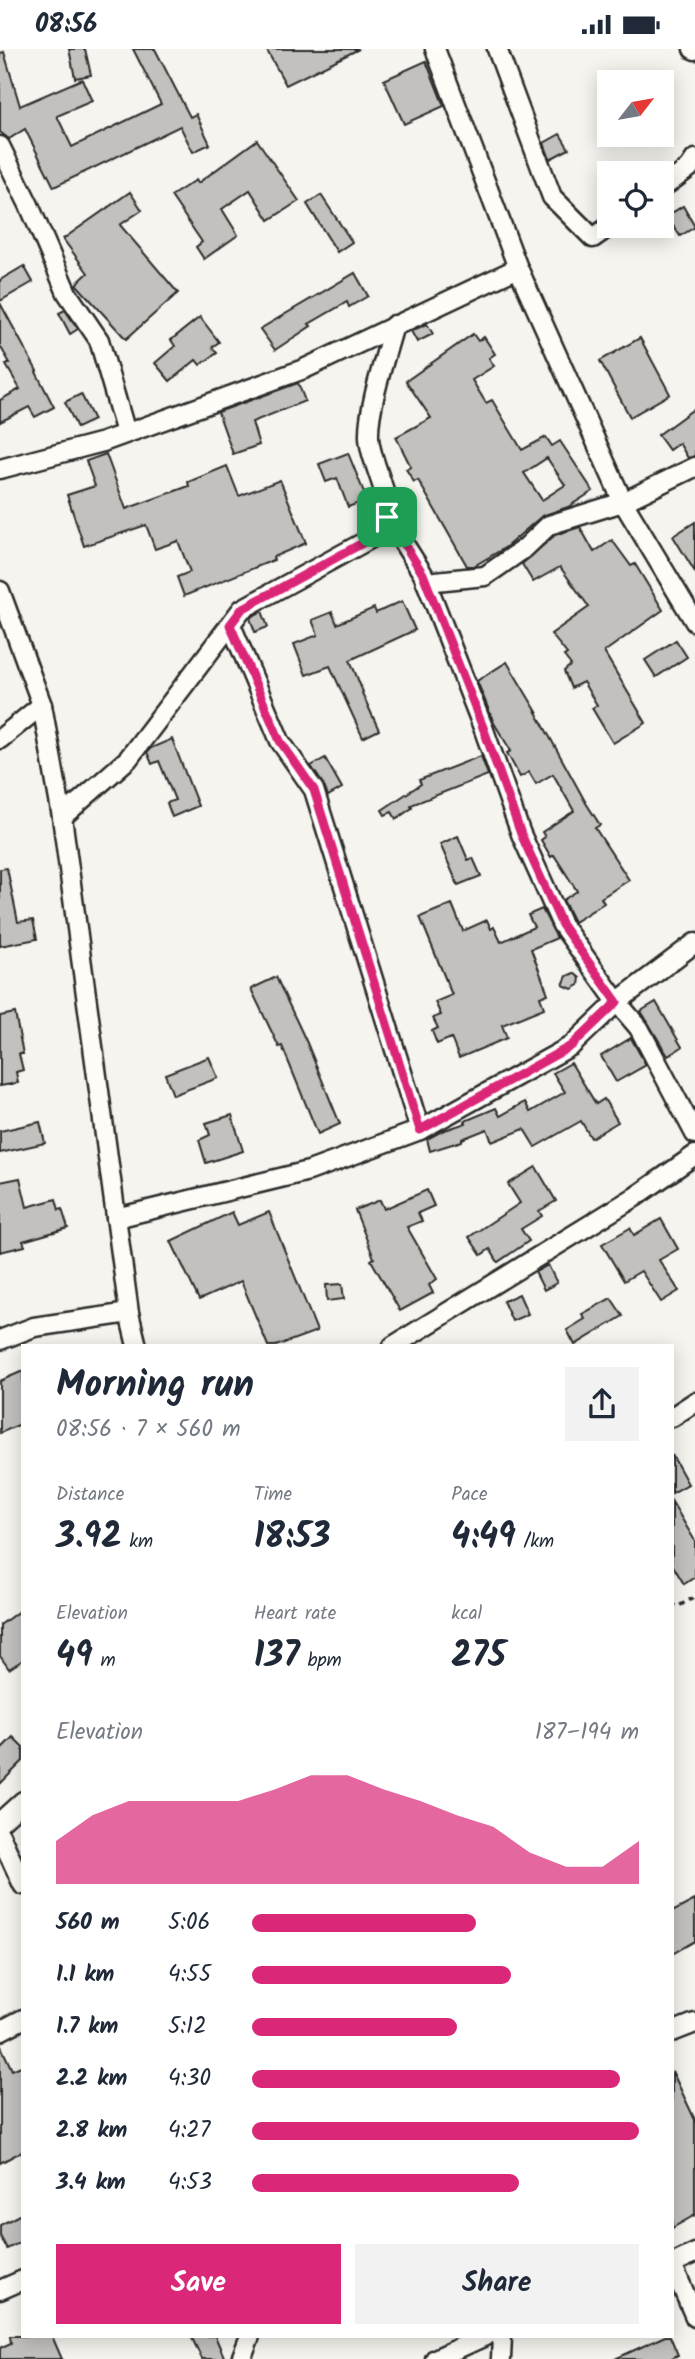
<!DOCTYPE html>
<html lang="en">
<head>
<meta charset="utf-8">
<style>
	body { margin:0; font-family:Kalam,sans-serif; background:#f2f2f3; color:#1f2937; height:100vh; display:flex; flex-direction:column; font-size:26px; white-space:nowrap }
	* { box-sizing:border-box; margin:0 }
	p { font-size:23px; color:#747a83 }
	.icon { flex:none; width:38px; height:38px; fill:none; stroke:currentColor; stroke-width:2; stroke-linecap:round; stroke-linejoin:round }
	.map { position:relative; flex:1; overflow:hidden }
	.side { position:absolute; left:21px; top:1295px; width:653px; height:994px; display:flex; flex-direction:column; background:#fff; border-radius:0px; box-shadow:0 4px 18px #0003 }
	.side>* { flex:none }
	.needle { width:46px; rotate:59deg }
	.controls { position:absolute; left:597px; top:21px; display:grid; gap:14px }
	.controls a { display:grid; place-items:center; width:77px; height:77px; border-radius:0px; background:#fff; box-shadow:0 4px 18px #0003; font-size:35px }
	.pin { position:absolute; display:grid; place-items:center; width:60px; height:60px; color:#fff; margin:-30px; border-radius:14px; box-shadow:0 4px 10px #0006 }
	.round { display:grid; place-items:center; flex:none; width:74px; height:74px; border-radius:0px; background:#f2f2f3 }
	.overview { display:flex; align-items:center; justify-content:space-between; height:119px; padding:0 35px }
	h1 { font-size:38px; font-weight:800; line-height:52px }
	.stats { display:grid; grid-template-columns:repeat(3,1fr); gap:10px; height:119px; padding:7px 35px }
	.stats div { display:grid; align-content:center }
	.stats b { font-size:35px; font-weight:800 }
	.stats small { font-size:19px; font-weight:400 }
	.stats p { font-size:19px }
	.chart { height:196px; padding:14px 35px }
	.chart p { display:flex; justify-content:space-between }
	.chart svg { width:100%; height:126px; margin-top:7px; fill:#db2777; opacity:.7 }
	.cta { display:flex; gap:14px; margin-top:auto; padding:14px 35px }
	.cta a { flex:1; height:80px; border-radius:0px; background:#db2777; color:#fff; font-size:28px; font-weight:800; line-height:80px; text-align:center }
	.cta a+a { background:#f2f2f3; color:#1f2937 }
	ul { padding:0 35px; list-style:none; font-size:23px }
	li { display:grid; grid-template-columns:112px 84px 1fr; align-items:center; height:52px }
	li i { height:18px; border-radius:9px; background:#db2777 }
	.status { display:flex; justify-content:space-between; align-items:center; height:49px; padding:0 35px; background:#fff; direction:ltr }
	.status svg { height:19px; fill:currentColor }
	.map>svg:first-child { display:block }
	.building { fill:#c2c1be; stroke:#2b2b2b; stroke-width:2; fill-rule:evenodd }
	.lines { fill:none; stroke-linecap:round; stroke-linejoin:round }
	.minor-casing { stroke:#2b2b2b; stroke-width:23 }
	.path { stroke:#2b2b2b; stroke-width:3.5; stroke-dasharray:5 5; stroke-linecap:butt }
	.minor { stroke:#fdfcf7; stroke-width:18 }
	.route-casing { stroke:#fff; stroke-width:14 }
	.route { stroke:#db2777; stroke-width:9 }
</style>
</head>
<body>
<div class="status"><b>08:56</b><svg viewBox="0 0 49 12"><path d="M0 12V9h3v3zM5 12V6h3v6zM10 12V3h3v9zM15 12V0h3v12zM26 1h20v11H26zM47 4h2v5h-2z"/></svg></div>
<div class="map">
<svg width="695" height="2310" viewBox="0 0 695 2310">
	<rect width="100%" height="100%" fill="#f5f4ef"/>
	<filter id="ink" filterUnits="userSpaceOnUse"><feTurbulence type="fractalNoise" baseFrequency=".0143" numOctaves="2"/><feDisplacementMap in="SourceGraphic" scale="14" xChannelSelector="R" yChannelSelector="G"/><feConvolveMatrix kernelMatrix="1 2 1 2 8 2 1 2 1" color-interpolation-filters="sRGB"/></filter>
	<g filter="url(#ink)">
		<g class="building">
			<path d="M69,0H85L91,26L75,29Z"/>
			<path d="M133,0H155L190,68L196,65L210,95L193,103L180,77L54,138L25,80L9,90L0,83V4L4,3L20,57L82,30L92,52L57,67L72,98L161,55Z"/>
			<path d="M266,0H359L286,36Z"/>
			<path d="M426,12L444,57L404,75L384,31Z"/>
			<path d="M560,85L569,100L550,110L544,94Z"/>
			<path d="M257,91L299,152L269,171L250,141L222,160L238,186L204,210L196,198L202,193L171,147L196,131L198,134Z"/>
			<path d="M130,143L142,161L120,176L178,244L126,290L76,235L88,224L63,190Z"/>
			<path d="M321,146L352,193L337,203L307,155Z"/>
			<path d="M683,157L695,178L680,187L667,167Z"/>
			<path d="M24,217L33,233L0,252V231Z"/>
			<path d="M355,224L368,247L349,258L347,253L309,275L311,277L275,301L260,280Z"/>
			<path d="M0,254L37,322L36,323L54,358L35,368L29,358L0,373V351L20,340L6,316L10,314L0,297Z"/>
			<path d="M65,261L78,280L70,285L59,264Z"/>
			<path d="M200,268L219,293L212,298L217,304L200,316L196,311L170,332L155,314L175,297L171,291Z"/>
			<path d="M427,275L433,285L417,293L411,282Z"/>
			<path d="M473,285L478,292L484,288L495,305L489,309L494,317L472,331L486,354L492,351L522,401L546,388L552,397L560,392L593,442L568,458L542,467L506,498L474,517H467L418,431L414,433L406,420L411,418L396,388L431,369L406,332ZM547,409L565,436L542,451L524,424Z"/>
			<path d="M640,289L670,345L630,368L600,312Z"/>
			<path d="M298,334L305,352L252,373L259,396L233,405L218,363Z"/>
			<path d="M81,345L94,371L77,379L65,353Z"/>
			<path d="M695,359V407L688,409L679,394L669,401L658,386Z"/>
			<path d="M348,404L367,451L348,458L337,429L326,433L319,415Z"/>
			<path d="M106,405L126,460L189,437L188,433L227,417L239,447L280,431L306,494L273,508L274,511L184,547L177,528L190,523L178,492L155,500L146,476L84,497L67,446L95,437L86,412Z"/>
			<path d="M695,473V523L673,487Z"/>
			<path d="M580,478L594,503L612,491L631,517L635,515L663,561L604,603L646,674L613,694L592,659L597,656L583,633L571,639L564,622L571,616L564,607L567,605L551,585L589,558L560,518L533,533L522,515L555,486Z"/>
			<path d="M402,552L415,581L350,611L363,643L362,644L379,681L363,689L330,617L306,626L294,595L318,586L312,571L332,563L337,575L374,559L376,564Z"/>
			<path d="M262,562L268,578L255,583L250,569Z"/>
			<path d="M676,591L687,608L656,628L645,611Z"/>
			<path d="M507,613L537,663H536L586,754L600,776L595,779L629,831L601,849L604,854L574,873L563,851L577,842L554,806L551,808L541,791L545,788L542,783L574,762L553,725L536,735L529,723L520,728L507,704L511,702L494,674L477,632Z"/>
			<path d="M172,690L198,757L172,768L167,754L175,751L159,712L152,715L147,703L151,699Z"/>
			<path d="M481,707L488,726L411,756L412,759L396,770L392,763L385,766L382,761L421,735L419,731Z"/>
			<path d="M325,709L342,739L328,747L323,735L311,717Z"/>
			<path d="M458,787L468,811L473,809L481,827L458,836L440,795Z"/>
			<path d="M7,819L18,873L33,871L37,890L0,897V820Z"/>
			<path d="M452,855L463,882L487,871L491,880L494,878L501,893L534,878L528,866L542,860L557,889L531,900L548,945L540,948L544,959L502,976L507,989L459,1009L451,989L437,995L432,982L438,979L433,969L441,966L435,953L452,946L420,868Z"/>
			<path d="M574,924L580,929L579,936L572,940L563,936L567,927Z"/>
			<path d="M276,928L307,994L340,1075L318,1085L282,997L279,998L251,940Z"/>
			<path d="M656,953L682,998L668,1007L641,962Z"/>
			<path d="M15,964L23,1005H19L23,1021L16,1023L18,1034L0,1037V967Z"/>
			<path d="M631,989L646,1016L616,1033L601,1007Z"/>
			<path d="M209,1008L218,1029L173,1046L165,1025Z"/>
			<path d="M571,1014L596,1055L604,1050L618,1073L591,1089L581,1072L535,1098L524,1080L492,1093L487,1080L462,1090V1092L430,1102L427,1090L442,1082L466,1074L465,1072L496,1059L500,1067L525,1053L530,1063L565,1043L553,1024Z"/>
			<path d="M232,1066L243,1102L206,1114L199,1091L210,1086L206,1074Z"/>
			<path d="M40,1073L45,1094L0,1104V1082Z"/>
			<path d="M536,1118L556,1152L539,1162L542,1167L521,1180L529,1192L498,1213L490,1200L481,1206L469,1188L520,1154L508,1135Z"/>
			<path d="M20,1129L27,1158L56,1150L59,1161L62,1160L68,1179L23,1192L25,1197L0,1203V1133Z"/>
			<path d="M427,1141L434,1157L418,1164L422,1172L407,1178L437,1230L429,1236L433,1244L400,1262L371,1211L374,1209L355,1161L380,1151L384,1160Z"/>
			<path d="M232,1163L238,1176L269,1163L317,1282L276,1297H268L241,1232L199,1251L171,1192Z"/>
			<path d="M661,1170L678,1200L659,1211L679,1242L661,1253L641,1222L624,1232L602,1195L630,1179L634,1186Z"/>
			<path d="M548,1216L557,1234L544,1241L535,1223Z"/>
			<path d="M342,1235L344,1250L327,1252L326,1236Z"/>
			<path d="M519,1245L528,1265L512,1272L503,1252Z"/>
			<path d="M611,1249L623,1267L575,1296L567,1281L585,1270L582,1265Z"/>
			<path d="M23,1322V1374L0,1384V1332Z"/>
			<path d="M672,1406L688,1435L672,1444Z"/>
			<path d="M672,1453L695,1492V1528L684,1535L672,1515Z"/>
			<path d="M23,1559V1611L9,1620L0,1607V1576Z"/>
			<path d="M13,1688L23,1698V1712L0,1735V1701Z"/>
			<path d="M695,1851V1892L672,1905V1863Z"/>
			<path d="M0,1995L12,2021L23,2016V2102L0,2114Z"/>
			<path d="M672,2022L695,2071V2166L672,2179Z"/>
			<path d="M23,2164V2192L7,2200L0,2187V2176Z"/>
			<path d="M10,2287H52L62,2310H0V2299L11,2294Z"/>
			<path d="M191,2287H215L225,2310H202Z"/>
			<path d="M665,2287H670L678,2306L670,2310H615Z"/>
		</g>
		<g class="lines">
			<g class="minor-casing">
				<g id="minor">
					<path d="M435,0L518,219L623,453L695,573"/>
					<path d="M497,0L552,148L593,189L610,177"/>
					<path d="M693,0L695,1"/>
					<path d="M0,97L29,156L67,244L99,291L126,384"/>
					<path d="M662,139L689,119L695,110"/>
					<path d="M0,420L103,393L304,320L518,219"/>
					<path d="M387,468L423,525L484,681L521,785L562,876L617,953L695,894"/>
					<path d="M426,533L485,527L525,499L549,476L623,453L695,418"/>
					<path d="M0,542L42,656L62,768L129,1264L137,1297"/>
					<path d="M231,576L280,692L314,741L420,1081"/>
					<path d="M0,690L42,656"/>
					<path d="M62,768L128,710L242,560L379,485C381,480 384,475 386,470C393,449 369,411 369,387C368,358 386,306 394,276"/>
					<path d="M116,1169L309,1122L420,1081L571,997L617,953L639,979L695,1085"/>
					<path d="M0,1291L34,1278L129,1264"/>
					<path d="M393,1297L635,1148L695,1106"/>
					<path d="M672,1368L695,1353"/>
					<path d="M0,1773L23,1752"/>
					<path d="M0,1786L23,1836"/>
					<path d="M0,1982L23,1970"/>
					<path d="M672,1983L695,1974"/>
					<path d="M672,2215L695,2268"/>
					<path d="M672,2215L695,2204"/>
					<path d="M0,2241L23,2231"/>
					<path d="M241,2310L250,2287"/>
					<path d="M435,2310L485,2287"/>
					<path d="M501,2310L502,2287"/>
				</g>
			</g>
			<path class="path" d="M672,1554L677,1558L695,1548"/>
			<use href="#minor" class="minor"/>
		</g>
	</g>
	<g class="lines" filter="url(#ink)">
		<g class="route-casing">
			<path id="route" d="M387,468L423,525L484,681L521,785L562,876L617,953L571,997L420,1081L314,741L280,692L230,576L242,560L379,485Z"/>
		</g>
		<use href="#route" class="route"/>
	</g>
</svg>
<div class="controls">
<a><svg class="needle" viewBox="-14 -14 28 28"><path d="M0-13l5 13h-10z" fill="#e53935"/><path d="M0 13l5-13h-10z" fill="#747a83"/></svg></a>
<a><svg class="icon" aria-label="locate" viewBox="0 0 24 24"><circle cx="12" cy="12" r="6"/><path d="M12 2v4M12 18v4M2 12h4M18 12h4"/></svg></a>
</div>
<div class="pin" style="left:387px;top:468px;background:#1e9e55"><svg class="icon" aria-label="arrive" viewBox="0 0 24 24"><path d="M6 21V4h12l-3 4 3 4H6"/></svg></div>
<section class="side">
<div class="overview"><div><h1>Morning run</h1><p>08:56 · 7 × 560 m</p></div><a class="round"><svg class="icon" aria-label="share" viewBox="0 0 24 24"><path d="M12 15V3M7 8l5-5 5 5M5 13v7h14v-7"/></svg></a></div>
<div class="stats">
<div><p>Distance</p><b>3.92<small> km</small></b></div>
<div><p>Time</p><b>18:53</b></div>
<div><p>Pace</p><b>4:49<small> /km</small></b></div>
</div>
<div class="stats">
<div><p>Elevation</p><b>49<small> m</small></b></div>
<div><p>Heart rate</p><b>137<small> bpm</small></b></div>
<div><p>kcal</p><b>275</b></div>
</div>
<div class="chart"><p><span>Elevation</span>187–194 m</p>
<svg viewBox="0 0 160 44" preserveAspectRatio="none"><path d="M0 44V29L10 20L20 15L30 15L40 15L50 15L60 11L70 6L80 6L90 11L100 15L110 20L120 24L130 33L140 38L150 38L160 29V44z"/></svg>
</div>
<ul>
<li><b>560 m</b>5:06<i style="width:58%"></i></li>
<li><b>1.1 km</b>4:55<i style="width:67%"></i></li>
<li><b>1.7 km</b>5:12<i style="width:53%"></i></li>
<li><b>2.2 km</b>4:30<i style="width:95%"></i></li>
<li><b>2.8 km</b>4:27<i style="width:100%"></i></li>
<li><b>3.4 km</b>4:53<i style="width:69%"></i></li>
</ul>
<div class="cta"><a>Save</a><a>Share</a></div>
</section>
</div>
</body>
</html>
